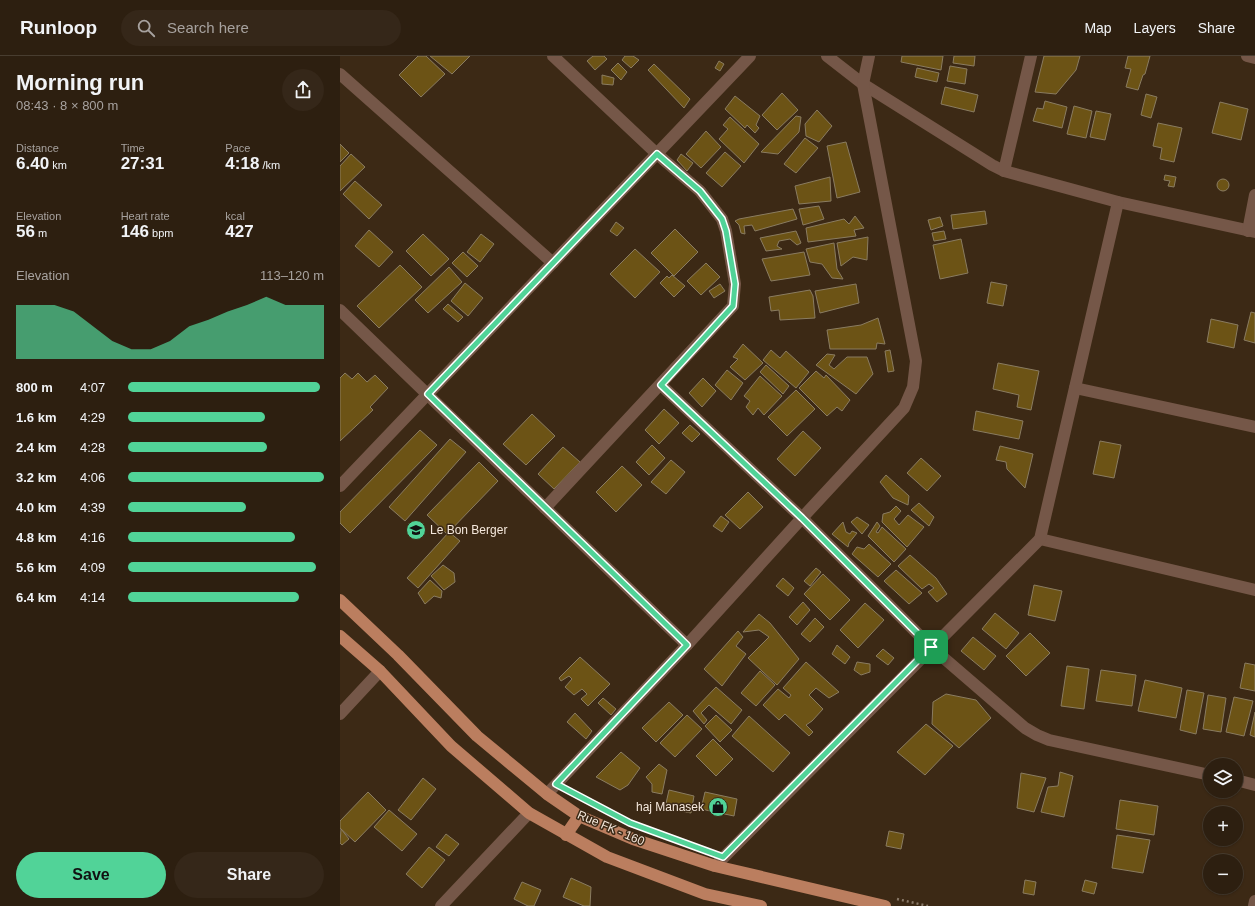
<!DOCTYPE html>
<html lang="en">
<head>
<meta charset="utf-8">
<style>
	body { margin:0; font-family:Helvetica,sans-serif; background:#352719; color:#f1f3f6; height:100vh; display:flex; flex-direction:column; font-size:15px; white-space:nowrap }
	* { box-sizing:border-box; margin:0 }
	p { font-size:13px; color:#a7a29f }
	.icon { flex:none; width:22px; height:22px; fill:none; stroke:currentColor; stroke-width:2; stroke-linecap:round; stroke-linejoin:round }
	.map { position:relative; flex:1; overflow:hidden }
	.sheet { display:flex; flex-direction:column; background:#2d1f10; width:340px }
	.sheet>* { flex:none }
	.tools { position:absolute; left:863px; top:702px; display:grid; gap:8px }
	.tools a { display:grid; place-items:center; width:40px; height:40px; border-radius:50%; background:#2d1f10; box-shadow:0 1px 3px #0004,0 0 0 1px #483d30; font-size:20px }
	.pin { position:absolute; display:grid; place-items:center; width:34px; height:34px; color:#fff; margin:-17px; border-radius:8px; box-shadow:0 2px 6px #0006 }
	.round { display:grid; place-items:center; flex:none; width:42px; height:42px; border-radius:21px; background:#352719 }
	.headline { display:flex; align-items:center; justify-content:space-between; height:68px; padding:0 16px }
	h1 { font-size:22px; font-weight:700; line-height:30px }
	.figures { display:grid; grid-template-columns:repeat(3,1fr); gap:6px; height:68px; padding:4px 16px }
	.figures div { display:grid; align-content:center }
	.figures b { font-size:17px; font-weight:700 }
	.figures small { font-size:11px; font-weight:400 }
	.figures p { font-size:11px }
	.chart { height:112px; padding:8px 16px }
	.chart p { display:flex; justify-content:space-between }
	.chart svg { width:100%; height:72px; margin-top:4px; fill:#51d398; opacity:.7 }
	.primary-button { display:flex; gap:8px; margin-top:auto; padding:8px 16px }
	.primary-button a { flex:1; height:46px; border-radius:24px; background:#51d398; color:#111; font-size:16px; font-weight:700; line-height:46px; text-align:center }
	.primary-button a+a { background:#352719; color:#f1f3f6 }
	ul { padding:0 16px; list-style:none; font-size:13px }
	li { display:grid; grid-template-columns:64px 48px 1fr; align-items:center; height:30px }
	li i { height:10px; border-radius:5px; background:#51d398 }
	header { display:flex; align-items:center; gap:24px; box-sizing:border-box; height:56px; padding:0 20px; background:#2d1f10; border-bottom:1px solid #483d30 }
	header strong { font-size:19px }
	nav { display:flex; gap:22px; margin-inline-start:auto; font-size:14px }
	.search { width:280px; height:36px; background:#352719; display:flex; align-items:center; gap:10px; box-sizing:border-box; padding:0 14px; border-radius:22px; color:#a7a29f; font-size:15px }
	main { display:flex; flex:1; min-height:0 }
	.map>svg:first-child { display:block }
	.building { fill:#6c5315; stroke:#8a7c61 }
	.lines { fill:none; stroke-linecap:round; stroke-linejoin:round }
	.path { stroke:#897968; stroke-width:2.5; stroke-dasharray:2 3; stroke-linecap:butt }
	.minor { stroke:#755748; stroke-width:12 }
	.major { stroke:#bb7e5f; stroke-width:12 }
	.route-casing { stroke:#fff; stroke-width:8 }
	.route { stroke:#51d398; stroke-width:5 }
	.labels { text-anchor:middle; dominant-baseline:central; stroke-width:3; stroke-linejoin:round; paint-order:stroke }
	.poi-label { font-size:12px; fill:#f5e8dc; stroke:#3c2915; text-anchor:start }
	.street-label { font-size:12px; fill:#f5e8dc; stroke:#3c2915 }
</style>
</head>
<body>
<header>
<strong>Runloop</strong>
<div class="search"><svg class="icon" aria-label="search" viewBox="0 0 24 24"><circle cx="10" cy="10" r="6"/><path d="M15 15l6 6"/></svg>Search here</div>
<nav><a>Map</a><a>Layers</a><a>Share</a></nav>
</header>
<main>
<section class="sheet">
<div class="headline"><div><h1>Morning run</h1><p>08:43 · 8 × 800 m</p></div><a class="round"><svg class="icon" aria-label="share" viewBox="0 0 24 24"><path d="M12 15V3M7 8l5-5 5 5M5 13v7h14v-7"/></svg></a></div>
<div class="figures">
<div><p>Distance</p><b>6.40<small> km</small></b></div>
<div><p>Time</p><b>27:31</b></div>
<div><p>Pace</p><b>4:18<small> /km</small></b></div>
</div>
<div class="figures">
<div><p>Elevation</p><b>56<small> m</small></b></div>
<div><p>Heart rate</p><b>146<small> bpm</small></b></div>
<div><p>kcal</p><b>427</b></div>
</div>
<div class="chart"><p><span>Elevation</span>113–120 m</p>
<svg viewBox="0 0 160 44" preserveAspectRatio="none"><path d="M0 44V11L10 11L20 11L30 15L40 24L50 33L60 38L70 38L80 33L90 24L100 20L110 15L120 11L130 6L140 11L150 11L160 11V44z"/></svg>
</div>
<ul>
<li><b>800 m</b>4:07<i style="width:98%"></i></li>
<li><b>1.6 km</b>4:29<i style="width:70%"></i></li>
<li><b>2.4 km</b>4:28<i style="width:71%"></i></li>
<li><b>3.2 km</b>4:06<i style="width:100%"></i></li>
<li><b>4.0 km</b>4:39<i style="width:60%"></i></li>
<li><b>4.8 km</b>4:16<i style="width:85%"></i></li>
<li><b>5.6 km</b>4:09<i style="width:96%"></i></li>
<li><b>6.4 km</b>4:14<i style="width:87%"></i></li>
</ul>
<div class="primary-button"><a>Save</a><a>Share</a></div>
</section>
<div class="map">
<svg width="915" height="850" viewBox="0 0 915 850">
	<rect width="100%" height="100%" fill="#3c2915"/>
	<g class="building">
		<path d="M78,0H86L105,18L81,41L59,19Z"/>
		<path d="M90,0H130L112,18Z"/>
		<path d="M253,0H264L267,3L255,14L247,5Z"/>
		<path d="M285,0H293L299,4L291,12L282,4Z"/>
		<path d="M562,0H603L601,14L561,6Z"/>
		<path d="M614,0H635L634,10L613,7Z"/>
		<path d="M704,0H740L736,14L716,38L695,36Z"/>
		<path d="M788,0H810L805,18L803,19L798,34L786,31L791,13L785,12Z"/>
		<path d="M379,5L384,8L380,15L375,12Z"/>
		<path d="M278,7L287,16L281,24L271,14Z"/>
		<path d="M314,8L350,43L344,52L308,14Z"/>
		<path d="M610,10L627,13L625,28L607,25Z"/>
		<path d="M577,12L599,17L597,26L575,21Z"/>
		<path d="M262,19L274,22L273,29L262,28Z"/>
		<path d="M605,31L638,39L634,56L601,48Z"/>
		<path d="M442,37L458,54L437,74L422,59Z"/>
		<path d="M806,38L817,41L811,62L801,59Z"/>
		<path d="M395,40L420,60L416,69L419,72L415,77L407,69L405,72L385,53Z"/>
		<path d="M705,45L727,51L722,72L693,65L697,52L703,53Z"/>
		<path d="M880,46L908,53L901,84L872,77Z"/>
		<path d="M734,50L752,55L746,82L727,78Z"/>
		<path d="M477,54L492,70L479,86L466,80L465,68Z"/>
		<path d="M756,55L771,58L765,84L750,81Z"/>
		<path d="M456,60L461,61L459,76L438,98L421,96Z"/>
		<path d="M390,61L419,88L404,107L379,83L388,73L383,69Z"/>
		<path d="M818,67L842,72L834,106L820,103L822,92L813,90Z"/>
		<path d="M366,75L381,91L361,112L346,98Z"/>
		<path d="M465,82L478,92L456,117L444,108Z"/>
		<path d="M506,86L520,136L497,142L487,90Z"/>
		<path d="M0,88L9,97L0,106Z"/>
		<path d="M385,96L401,110L382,131L366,117Z"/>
		<path d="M11,98L25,111L0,135V110Z"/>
		<path d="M341,98L353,107L347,115L337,104Z"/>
		<path d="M825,119L836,121L834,131L828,130L830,125L824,124Z"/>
		<path d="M490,121L491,145L459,148L455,130Z"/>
		<circle cx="883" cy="129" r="6"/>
		<path d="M15,125L42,149L29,163L3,138Z"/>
		<path d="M479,150L484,163L463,169L459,153Z"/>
		<path d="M453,153L457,163L415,175L412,169L404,170L405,178L401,177L399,169L395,165L399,163Z"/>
		<path d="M645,155L647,168L613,173L611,159Z"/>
		<path d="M515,160L524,172L514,174L516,180L468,186L466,172L504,163L509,168Z"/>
		<path d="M600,161L603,170L591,174L588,164Z"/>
		<path d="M276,166L284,172L277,180L270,175Z"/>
		<path d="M335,173L358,196L334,220L311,197Z"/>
		<path d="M29,174L53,196L39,211L15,190Z"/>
		<path d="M456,175L461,187L457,189L450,183L439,185L437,190L442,193L426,195L420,182Z"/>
		<path d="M604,175L606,183L594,185L592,177Z"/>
		<path d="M83,178L109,203L91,220L66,195Z"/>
		<path d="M141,178L154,188L140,206L127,196Z"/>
		<path d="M528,181L527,204L513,201L501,210L497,187Z"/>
		<path d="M621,183L628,217L600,223L593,189Z"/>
		<path d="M494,187L497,213L503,223L492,222L482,208L470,206L466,193Z"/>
		<path d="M295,193L320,216L295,242L270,218Z"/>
		<path d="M123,196L138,210L127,221L112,207Z"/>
		<path d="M464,196L470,219L431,225L422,203Z"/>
		<path d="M366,207L380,221L361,239L347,225Z"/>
		<path d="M60,209L82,231L39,272L17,250Z"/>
		<path d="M109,211L122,226L88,257L75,244Z"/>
		<path d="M332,219L345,230L334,241L320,227L327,220L329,222Z"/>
		<path d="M651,226L667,229L663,250L647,247Z"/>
		<path d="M125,227L143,242L128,260L111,245Z"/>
		<path d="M380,228L385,235L374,242L369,235Z"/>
		<path d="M516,228L519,247L480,257L475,235Z"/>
		<path d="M470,234L473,240L475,262L440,264L439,254L431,255L429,241Z"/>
		<path d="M108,248L123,261L118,266L103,253Z"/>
		<path d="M911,256L915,257V287L904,284Z"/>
		<path d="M538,262L545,288L537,287L536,293H490L487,274L521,269Z"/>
		<path d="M871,263L898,269L894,292L867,286Z"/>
		<path d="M403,288L423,307L405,324L390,311L398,303L393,301Z"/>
		<path d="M431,294L440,302L446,295L469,316L456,332L423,304Z"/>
		<path d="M550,294L554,315L548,316L545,295Z"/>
		<path d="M487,298L495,299L489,309L494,313L507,301H527L533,318L516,338L476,309Z"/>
		<path d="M658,307L699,315L691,354L677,351L679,339L653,333Z"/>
		<path d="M426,309L449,330L443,338L420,316Z"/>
		<path d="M387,314L403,327L391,344L375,329Z"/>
		<path d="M476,315L484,322L486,319L510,344L502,355L497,351L487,360L459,332Z"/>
		<path d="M5,317L12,323L18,317L27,326L35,319L48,332L30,351L33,354L0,385V322Z"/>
		<path d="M420,320L442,340L424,359L418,352L413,359L406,351L410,345L404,340Z"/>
		<path d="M363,322L376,335L362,351L349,337Z"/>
		<path d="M456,334L475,353L447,380L428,361Z"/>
		<path d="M324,353L339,367L319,388L305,374Z"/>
		<path d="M636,355L683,365L679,383L633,374Z"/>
		<path d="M192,358L215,380L186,409L163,388Z"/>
		<path d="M350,369L360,378L352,386L342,377Z"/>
		<path d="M80,374L97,389L10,477L0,467V456Z"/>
		<path d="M463,375L481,392L455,420L437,403Z"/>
		<path d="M110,383L126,396L65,465L49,451Z"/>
		<path d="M760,385L781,389L774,422L753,418Z"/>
		<path d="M312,389L325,402L309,419L296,406Z"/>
		<path d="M660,390L693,398L685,432L667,413L666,406L656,404Z"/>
		<path d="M223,391L240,406L214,433L198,418Z"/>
		<path d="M581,402L601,420L587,435L567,417Z"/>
		<path d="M331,404L345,416L326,438L311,426Z"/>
		<path d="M139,406L158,425L107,478L87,459Z"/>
		<path d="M282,410L302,429L276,456L256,436Z"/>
		<path d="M546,419L569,440L568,449L553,442L540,426Z"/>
		<path d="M408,436L423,451L400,473L385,459Z"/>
		<path d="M579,447L594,461L589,470L571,454Z"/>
		<path d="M556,450L561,455L554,463L559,469L568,459L584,471L567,491L542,466L543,458L550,456Z"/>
		<path d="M381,460L389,466L382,476L373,470Z"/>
		<path d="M517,461L529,469L522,478L511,466Z"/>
		<path d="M503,466L506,476L510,478L512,475L517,477L509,487L508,491L492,478Z"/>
		<path d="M537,466L540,470L536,476L538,477L542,471L566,493L554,506L528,480Z"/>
		<path d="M109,476L120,485L78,532L67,522Z"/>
		<path d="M529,488L551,508L538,521L512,498L517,491L524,493Z"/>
		<path d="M570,499L596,522L607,538L597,546L588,536L594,532L589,528L582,533L558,510Z"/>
		<path d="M103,509L114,517L115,526L104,534L91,520Z"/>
		<path d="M476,512L481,516L470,530L464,525Z"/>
		<path d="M556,514L582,537L569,548L544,525Z"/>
		<path d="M483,518L510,544L490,564L464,538Z"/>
		<path d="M443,522L454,532L448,540L436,530Z"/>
		<path d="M90,524L102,535L101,542L94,540L85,548L78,537Z"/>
		<path d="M694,529L722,535L715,565L688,559Z"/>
		<path d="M463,546L470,554L457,569L449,561Z"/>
		<path d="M525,547L544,564L518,592L500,574Z"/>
		<path d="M655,557L679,577L666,593L642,573Z"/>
		<path d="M419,558L430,567L459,603L437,629L408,602L429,581L419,574L403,576Z"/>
		<path d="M475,562L484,571L470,586L461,578Z"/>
		<path d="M398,575L403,581L396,590L406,598L382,630L364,613Z"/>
		<path d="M690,577L710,597L686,620L666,600Z"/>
		<path d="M633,581L656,600L644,614L621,595Z"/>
		<path d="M497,589L510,601L505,608L492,598Z"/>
		<path d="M543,593L554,602L548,609L536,600Z"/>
		<path d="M240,601L270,628L248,650L241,643L247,638L242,633L234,639L225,631L232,623L229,620L221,625L219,622Z"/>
		<path d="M466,606L499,636L489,642L476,632L469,639L483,653L472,665L466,669L473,676L469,680L445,658L439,664L423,649L438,633L449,642L451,639L443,632Z"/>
		<path d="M517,606L530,608V616L521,619L514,614Z"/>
		<path d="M905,607L915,609V635L900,632Z"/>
		<path d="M727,610L749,613L744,653L721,650Z"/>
		<path d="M761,614L796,619L792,650L756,645Z"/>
		<path d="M420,615L435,629L416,650L401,637Z"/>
		<path d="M805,624L842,632L836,662L798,655Z"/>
		<path d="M376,631L402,654L391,668L369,649L361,657L367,664L364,668L353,655Z"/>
		<path d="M847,634L864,637L856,678L840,674Z"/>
		<path d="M606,638L636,644L651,662L619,692L592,668L593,646Z"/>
		<path d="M868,639L886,642L881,676L863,673Z"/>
		<path d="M894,641L913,645L904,680L886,676Z"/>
		<path d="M263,642L276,653L271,659L258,647Z"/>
		<path d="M329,646L343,659L316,686L302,672Z"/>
		<path d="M915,656V681L910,679Z"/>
		<path d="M235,657L252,675L246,683L227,666Z"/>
		<path d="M347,659L362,673L335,701L320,687Z"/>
		<path d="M376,659L392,674L380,686L365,670Z"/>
		<path d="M409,660L450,697L433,716L392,680Z"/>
		<path d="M586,668L613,690L585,719L557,696Z"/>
		<path d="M373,683L393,703L376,720L356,700Z"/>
		<path d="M281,696L300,712L288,729L280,734L256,721Z"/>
		<path d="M319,708L327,714L322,738L312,736V728L306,721Z"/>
		<path d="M720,716L733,720L724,761L701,756L708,731L718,730Z"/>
		<path d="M681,717L706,722L694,756L677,752Z"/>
		<path d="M83,722L96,733L71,764L58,754Z"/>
		<path d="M329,734L354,740L351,757L325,752Z"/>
		<path d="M28,736L46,754L15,786L0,772V765Z"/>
		<path d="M365,736L397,743L394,760L361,753Z"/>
		<path d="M780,744L818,750L814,779L776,773Z"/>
		<path d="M49,754L77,778L62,795L34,771Z"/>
		<path d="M1,773L9,783L2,789L0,787Z"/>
		<path d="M549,775L564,778L561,793L546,790Z"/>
		<path d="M106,778L119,788L109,800L96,791Z"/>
		<path d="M777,779L810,784L803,817L772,812Z"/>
		<path d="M89,791L105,804L82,832L66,818Z"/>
		<path d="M231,822L251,831L250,850H244L223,841Z"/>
		<path d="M685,824L696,826L694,839L683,837Z"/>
		<path d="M745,824L757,827L754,838L742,835Z"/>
		<path d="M182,826L201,834L194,850H188L174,843Z"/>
	</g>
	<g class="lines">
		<g class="path">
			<path d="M236,738L261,752"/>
			<path d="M557,843L588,850"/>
		</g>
		<g class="minor">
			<path d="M487,0L523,28L652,109L664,115L778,146L915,176"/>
			<path d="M907,0L915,2"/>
			<path d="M0,18L213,207"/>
			<path d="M664,115L691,0"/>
			<path d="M908,175L915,139"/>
			<path d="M0,254L347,589"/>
			<path d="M321,329L462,462L591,591L685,672L697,679L709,684L870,719"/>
			<path d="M735,332L915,371"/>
			<path d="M0,430L410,0"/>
			<path d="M205,452L393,250L395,228L386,175L382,163L360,135L317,98L213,0"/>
			<path d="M700,483L915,534"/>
			<path d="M0,658L40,615"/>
			<path d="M896,724L915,729"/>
			<path d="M207,738L347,589L462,462L564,352L573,331L576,305L523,28L529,0"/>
			<path d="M375,810L700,483L778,146"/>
			<path d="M101,850L189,757"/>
			<path d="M914,850L915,845"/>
		</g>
		<g class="major">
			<path d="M0,544L58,599L137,680L207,738L239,760L293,783L375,810L545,850"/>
			<path d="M0,580L40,615L111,690L189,757L267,801L365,838L421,850"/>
			<path d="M226,779L239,760"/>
		</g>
	</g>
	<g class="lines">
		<g class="route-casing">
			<path id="route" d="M317,98L360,135L382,163L386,175L395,228L393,250L321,329L462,462L591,591L383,801L290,767L216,728L347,589L88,338Z"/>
		</g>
		<use href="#route" class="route"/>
	</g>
	<defs>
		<g id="school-disc" transform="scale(1)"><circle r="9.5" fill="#51d398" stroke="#3c2915"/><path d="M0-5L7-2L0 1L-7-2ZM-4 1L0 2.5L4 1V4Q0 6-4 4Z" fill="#111"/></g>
		<g id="shop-disc" transform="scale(1)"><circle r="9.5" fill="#51d398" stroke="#3c2915"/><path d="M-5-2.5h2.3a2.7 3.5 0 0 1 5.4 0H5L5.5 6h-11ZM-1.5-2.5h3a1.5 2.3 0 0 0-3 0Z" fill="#111"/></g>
	</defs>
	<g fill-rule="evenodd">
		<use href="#school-disc" x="76" y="474"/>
		<use href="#shop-disc" x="378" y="751"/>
	</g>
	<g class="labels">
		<g class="poi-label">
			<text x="90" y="474">Le Bon Berger</text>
			<text x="364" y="751" text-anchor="end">haj Manasek</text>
		</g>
		<g class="street-label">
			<text transform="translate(271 772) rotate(23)">Rue FK - 160</text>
		</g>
	</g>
</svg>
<div class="tools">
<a><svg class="icon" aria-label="layers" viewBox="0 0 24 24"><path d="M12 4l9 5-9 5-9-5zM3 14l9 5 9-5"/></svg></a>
<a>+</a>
<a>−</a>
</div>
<div class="pin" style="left:591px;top:591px;background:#1e9e55"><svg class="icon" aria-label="arrive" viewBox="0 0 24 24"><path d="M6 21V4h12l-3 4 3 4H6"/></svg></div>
</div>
</main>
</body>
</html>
